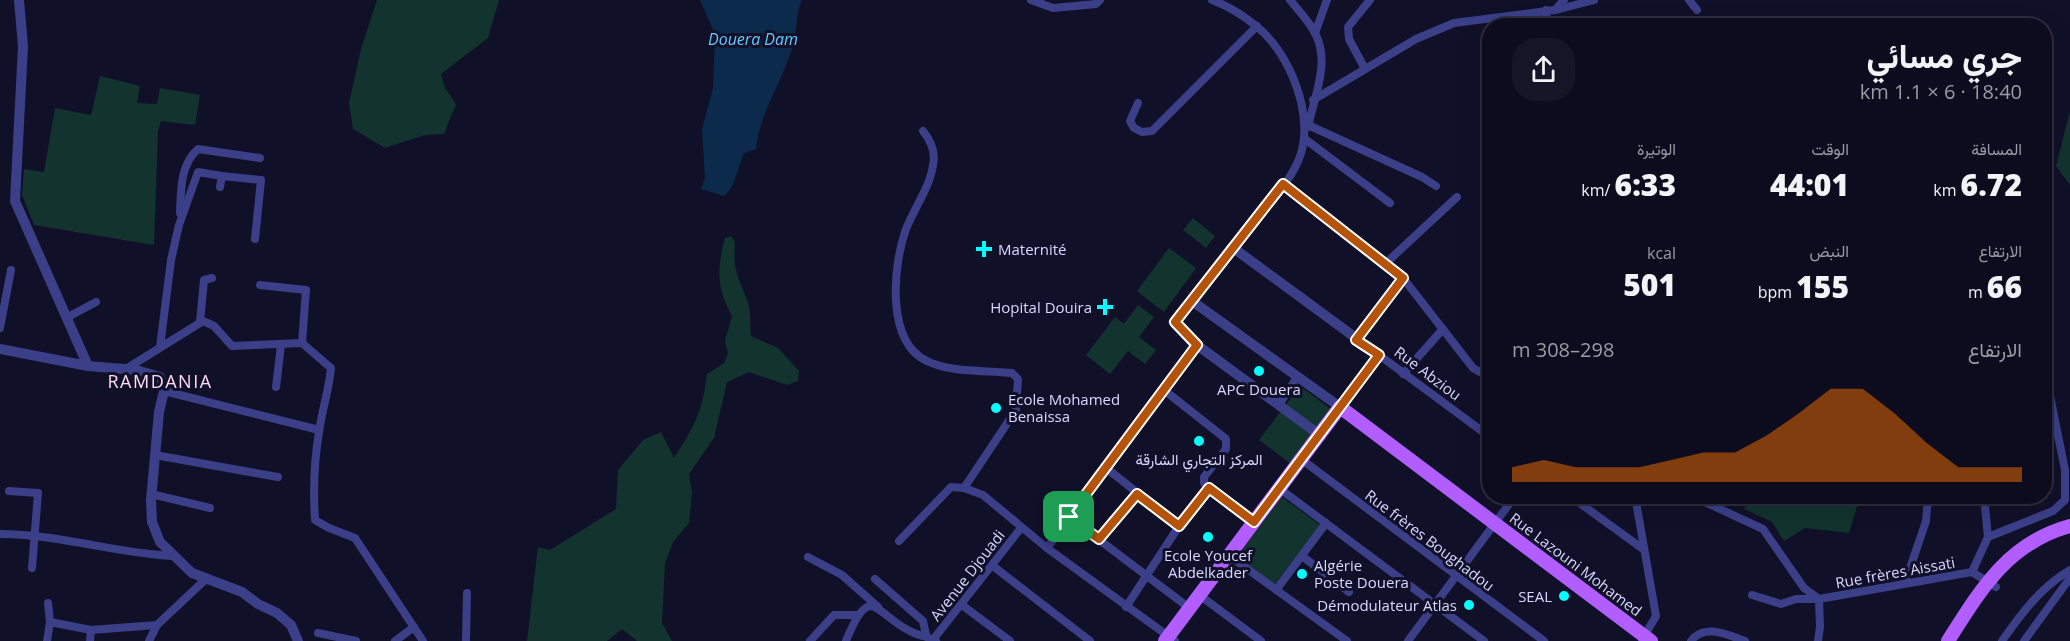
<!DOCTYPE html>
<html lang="ar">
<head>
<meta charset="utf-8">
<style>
	body { margin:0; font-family:"Open Sans",Vazirmatn,sans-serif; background:#161528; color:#f1f3f6; direction:rtl; height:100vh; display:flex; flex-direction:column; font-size:22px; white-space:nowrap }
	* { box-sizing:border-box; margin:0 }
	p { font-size:20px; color:#9a9ba4 }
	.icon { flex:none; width:33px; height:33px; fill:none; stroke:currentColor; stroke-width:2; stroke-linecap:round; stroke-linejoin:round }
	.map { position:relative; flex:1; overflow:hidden; direction:ltr }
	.panel { position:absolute; left:1482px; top:18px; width:570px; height:486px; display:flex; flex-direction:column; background:#0d0c1f; border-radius:24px; box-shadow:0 6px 24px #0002,0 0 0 2px #2d2c3d; direction:rtl }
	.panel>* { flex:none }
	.pin { position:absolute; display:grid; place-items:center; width:51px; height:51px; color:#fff; margin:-26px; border-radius:12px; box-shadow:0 3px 9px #0006 }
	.round { display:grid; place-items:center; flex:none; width:63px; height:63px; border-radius:24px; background:#161528 }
	.overview { display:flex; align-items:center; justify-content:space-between; height:102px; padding:0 30px }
	h1 { font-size:33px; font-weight:800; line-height:45px }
	.figures { display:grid; grid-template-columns:repeat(3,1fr); gap:9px; height:102px; padding:6px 30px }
	.figures div { display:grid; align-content:center }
	.figures b { font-size:30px; font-weight:800 }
	.figures small { font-size:16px; font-weight:400 }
	.figures p { font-size:16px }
	.chart { height:168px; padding:12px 30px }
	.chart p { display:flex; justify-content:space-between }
	.chart svg { width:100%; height:108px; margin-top:6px; fill:#b45309; opacity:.7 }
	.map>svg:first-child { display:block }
	.green { fill:#12332e }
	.water { fill:#0c2a4c }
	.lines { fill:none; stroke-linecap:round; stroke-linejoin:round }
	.minor { stroke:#3a3f88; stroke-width:8 }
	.tertiary { stroke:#3a3f88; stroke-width:10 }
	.primary { stroke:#b25eff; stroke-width:14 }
	.route-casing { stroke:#fff; stroke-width:12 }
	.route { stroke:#b45309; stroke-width:8 }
	.poi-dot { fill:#03fffd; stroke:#111029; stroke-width:2 }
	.labels { text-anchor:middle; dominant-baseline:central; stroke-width:6; stroke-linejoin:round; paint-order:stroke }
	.poi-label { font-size:15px; fill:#d8d7ff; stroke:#111029; text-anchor:start }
	.street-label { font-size:15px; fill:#d8d7ff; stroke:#111029 }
	.water-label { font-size:16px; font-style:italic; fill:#65c8ff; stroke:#111029 }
	.quarter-label { font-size:18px; letter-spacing:1.5px; fill:#ffd9f5; stroke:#111029 }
</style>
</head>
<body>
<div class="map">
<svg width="2070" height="641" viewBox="0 0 2070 641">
	<rect width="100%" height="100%" fill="#111029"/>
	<g class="green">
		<path d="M377,0H499L488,38L441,74L445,88L456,104L444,134L425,135L385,148L353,129L349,103L361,49Z"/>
		<path d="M100,76L140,86L137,103L157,104L160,88L200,95L195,125L161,121L158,131L154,245L34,225L22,195L24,169L44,172L55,108L91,115Z"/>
		<path d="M2070,111V185L2056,166Z"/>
		<path d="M1193,218L1215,236L1206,248L1183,230Z"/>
		<path d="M731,236L735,242C733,273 738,275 748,302C751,312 750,326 751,336L778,348L799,371L798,381L787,385L749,372L727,382L714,438L689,474L692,493L689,523L673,542L665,563L662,623L672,641H637L622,629L607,641H527L538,547L550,550L616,509L618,470L643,440L661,432L674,458C695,425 702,413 707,374L724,363L728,354L725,341L732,316C716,287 717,269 725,238Z"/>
		<path d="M1169,248L1196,268L1164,312L1137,291Z"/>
		<path d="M1138,305L1154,317L1139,337L1156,350L1145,364L1128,351L1110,374L1086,355L1115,317L1124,324Z"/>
		<path d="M1300,386L1332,410L1291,464L1259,440Z"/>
		<path d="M1282,497L1320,525L1274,585L1237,557Z"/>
		<path d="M1750,497V496L1860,497L1849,533L1805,528L1784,541L1772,522L1744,509Z"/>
	</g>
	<path class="water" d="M700,0H802C796,13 797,24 795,37C787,76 760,109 756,149L744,153L733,184L725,196L701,189L705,178L702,129L713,88L715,34Z"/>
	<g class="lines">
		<g class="minor">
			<path d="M1031,0L1053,8L1096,4L1100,0"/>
			<path d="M1212,0C1228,6 1243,15 1256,26C1290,52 1316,118 1299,159C1287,189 1253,222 1232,247"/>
			<path d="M1290,0C1299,11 1310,22 1316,35C1330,64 1314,97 1308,127"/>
			<path d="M1689,0L1697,10"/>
			<path d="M1546,10L1547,26"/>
			<path d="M1556,10L1594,0"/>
			<path d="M1315,33L1327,0"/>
			<path d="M1365,69L1349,39L1348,27L1370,0"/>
			<path d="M1313,100L1416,39L1454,23L1555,10L1564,0"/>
			<path d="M1138,103L1130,121L1134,128L1142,132L1152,131L1257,26"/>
			<path d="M1308,125L1422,177L1436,186"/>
			<path d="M923,131C931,141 936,152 933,165C930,188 913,209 905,232C893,268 886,342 927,361C951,373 986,370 1012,373L1018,379L1016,410L964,488"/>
			<path d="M1305,139L1390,203"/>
			<path d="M222,176L261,180L255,239"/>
			<path d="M1283,184L1403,278L1473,368L1480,372H1490"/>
			<path d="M180,213C181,190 180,165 198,149L260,158"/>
			<path d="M1386,263L1457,197"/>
			<path d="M260,285L306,290L302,343"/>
			<path d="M68,317L96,302"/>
			<path d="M200,322L204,280L212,278"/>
			<path d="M1484,322H1490"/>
			<path d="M0,328L11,270"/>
			<path d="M1356,340L1403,278"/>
			<path d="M160,347L171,260L179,225L198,172L222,176L220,187"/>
			<path d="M1379,355L1490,437"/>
			<path d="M126,369L203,321L214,326L232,346L302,343L331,368C329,390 322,410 319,432C314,462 313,490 315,520L329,528L355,538L423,641"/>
			<path d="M1403,374L1443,329"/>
			<path d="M276,387L281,345"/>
			<path d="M1164,390L1226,439V449L1204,477V483L1210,488"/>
			<path d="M164,391L319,430"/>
			<path d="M1280,403L1298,376"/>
			<path d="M155,455L278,477"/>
			<path d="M1301,459L1544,641"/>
			<path d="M1105,467L1179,526L1210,488L1254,522"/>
			<path d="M1280,489L1484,641"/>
			<path d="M9,491L38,493L32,568"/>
			<path d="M151,494L210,508"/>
			<path d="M1570,496L1643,549"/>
			<path d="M1635,496L1656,616L1642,640"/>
			<path d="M1692,496L1763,529L1804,588L1819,599L1972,572L1996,587"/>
			<path d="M1069,517L1188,607"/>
			<path d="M0,534C58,534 114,553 172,556"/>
			<path d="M1988,537L2053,511L2065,500V470L2044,366"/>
			<path d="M1099,539L1137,493"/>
			<path d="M899,541L951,487L964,488L983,495L1047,548L1175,641"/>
			<path d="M1047,548L1197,345"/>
			<path d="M1228,555L1347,641"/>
			<path d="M1302,556L1349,592"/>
			<path d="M808,557L842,575L878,607"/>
			<path d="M993,566L1090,641"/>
			<path d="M1972,572L1988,537L1984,496"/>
			<path d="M875,579L923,621L926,635"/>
			<path d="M1905,583L1926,521L1928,496"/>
			<path d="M1276,590L1326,523"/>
			<path d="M1198,594L1261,641"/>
			<path d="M1752,595L1781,604L1796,599H1819L1820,627L1818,641"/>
			<path d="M48,603L50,622"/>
			<path d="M962,605L1010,641"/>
			<path d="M1126,607L1179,526"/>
			<path d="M318,633L356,641"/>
			<path d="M47,641L50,622L91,630L157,625"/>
			<path d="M90,641L91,630"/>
			<path d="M149,641L157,625L207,578"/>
			<path d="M395,641L414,627"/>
			<path d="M466,641L467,593"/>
			<path d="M810,641L834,615H856"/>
			<path d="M846,641C871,578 876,617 914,633C921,636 929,637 936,641"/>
			<path d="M932,641L1021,528"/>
			<path d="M1408,641L1515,496"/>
			<path d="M1691,641C1704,623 1728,635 1745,641"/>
			<path d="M2002,641C2021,614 2041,587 2070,570"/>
			<path d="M2024,641L2070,578"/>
		</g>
		<g class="tertiary">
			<path d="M19,0L23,46L15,201L88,366"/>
			<path d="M1192,301L1340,407L1379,355L1232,247L1175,322L1197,345L1321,436"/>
			<path d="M0,349L88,366L136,370L160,377L164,391L159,412L151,500L152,522L160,542L192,573L242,592L258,604L277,613L291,625L298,641"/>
		</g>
		<g class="primary">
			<path d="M1165,641L1340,407L1651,641"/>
			<path d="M1948,641C1981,589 2008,543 2070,526"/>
		</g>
	</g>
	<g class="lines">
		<g class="route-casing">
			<path id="route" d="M1283,184L1403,278L1356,340L1379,355L1254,522L1209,488L1179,526L1137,494L1099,539L1069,517L1197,345L1175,322Z"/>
		</g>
		<use href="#route" class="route"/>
	</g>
	<g class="poi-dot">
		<path d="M981 240h6v6h6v6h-6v6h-6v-6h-6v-6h6z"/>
		<path d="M1102 298h6v6h6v6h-6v6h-6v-6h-6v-6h6z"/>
		<circle cx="1259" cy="371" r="6"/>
		<circle cx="996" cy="408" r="6"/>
		<circle cx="1199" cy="441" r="6"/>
		<circle cx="1208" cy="537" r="6"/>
		<circle cx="1302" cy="574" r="6"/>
		<circle cx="1564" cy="596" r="6"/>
		<circle cx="1469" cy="605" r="6"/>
	</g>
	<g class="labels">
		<g class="poi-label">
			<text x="998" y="249">Maternité</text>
			<text x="1092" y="307" text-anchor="end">Hopital Douira</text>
			<text x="1259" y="389" text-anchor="middle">APC Douera</text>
			<text x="1008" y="399">Ecole Mohamed<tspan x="1008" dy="17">Benaissa</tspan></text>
			<text x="1199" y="459" text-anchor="middle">المركز التجاري الشارقة</text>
			<text x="1208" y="555" text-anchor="middle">Ecole Youcef<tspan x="1208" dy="17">Abdelkader</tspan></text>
			<text x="1314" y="565">Algérie<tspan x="1314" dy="17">Poste Douera</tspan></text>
			<text x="1552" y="596" text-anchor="end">SEAL</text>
			<text x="1457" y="605" text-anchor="end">Démodulateur Atlas</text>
		</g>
		<g class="street-label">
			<text transform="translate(1428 373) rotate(37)">Rue Abziou</text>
			<text transform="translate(1430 540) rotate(37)">Rue frères Boughadou</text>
			<text transform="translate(1576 564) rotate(37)">Rue Lazouni Mohamed</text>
			<text transform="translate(1895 572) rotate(-10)">Rue frères Aissati</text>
			<text transform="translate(967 575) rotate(-52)">Avenue Djouadi</text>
		</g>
		<g class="water-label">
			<text x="753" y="39">Douera Dam</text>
		</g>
		<g class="quarter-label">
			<text x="160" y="381">RAMDANIA</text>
		</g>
	</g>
</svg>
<div class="pin" style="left:1069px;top:517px;background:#1e9e55"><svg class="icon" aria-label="arrive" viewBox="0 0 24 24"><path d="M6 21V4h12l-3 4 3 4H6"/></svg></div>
<section class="panel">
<div class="overview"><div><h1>جري مسائي</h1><p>18:40 · 6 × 1.1 km</p></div><a class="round"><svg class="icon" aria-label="share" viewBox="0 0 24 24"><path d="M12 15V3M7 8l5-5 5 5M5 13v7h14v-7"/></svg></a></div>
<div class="figures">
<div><p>المسافة</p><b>6.72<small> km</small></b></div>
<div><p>الوقت</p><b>44:01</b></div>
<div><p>الوتيرة</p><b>6:33<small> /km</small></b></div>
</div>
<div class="figures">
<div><p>الارتفاع</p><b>66<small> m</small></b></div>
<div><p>النبض</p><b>155<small> bpm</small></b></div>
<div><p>kcal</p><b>501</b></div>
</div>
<div class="chart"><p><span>الارتفاع</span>298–308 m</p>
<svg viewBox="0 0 160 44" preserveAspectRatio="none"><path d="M0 44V38L10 35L20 38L30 38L40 38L50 35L60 32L70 32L80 25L90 16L100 6L110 6L120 16L130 28L140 38L150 38L160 38V44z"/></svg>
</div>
</section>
</div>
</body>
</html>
